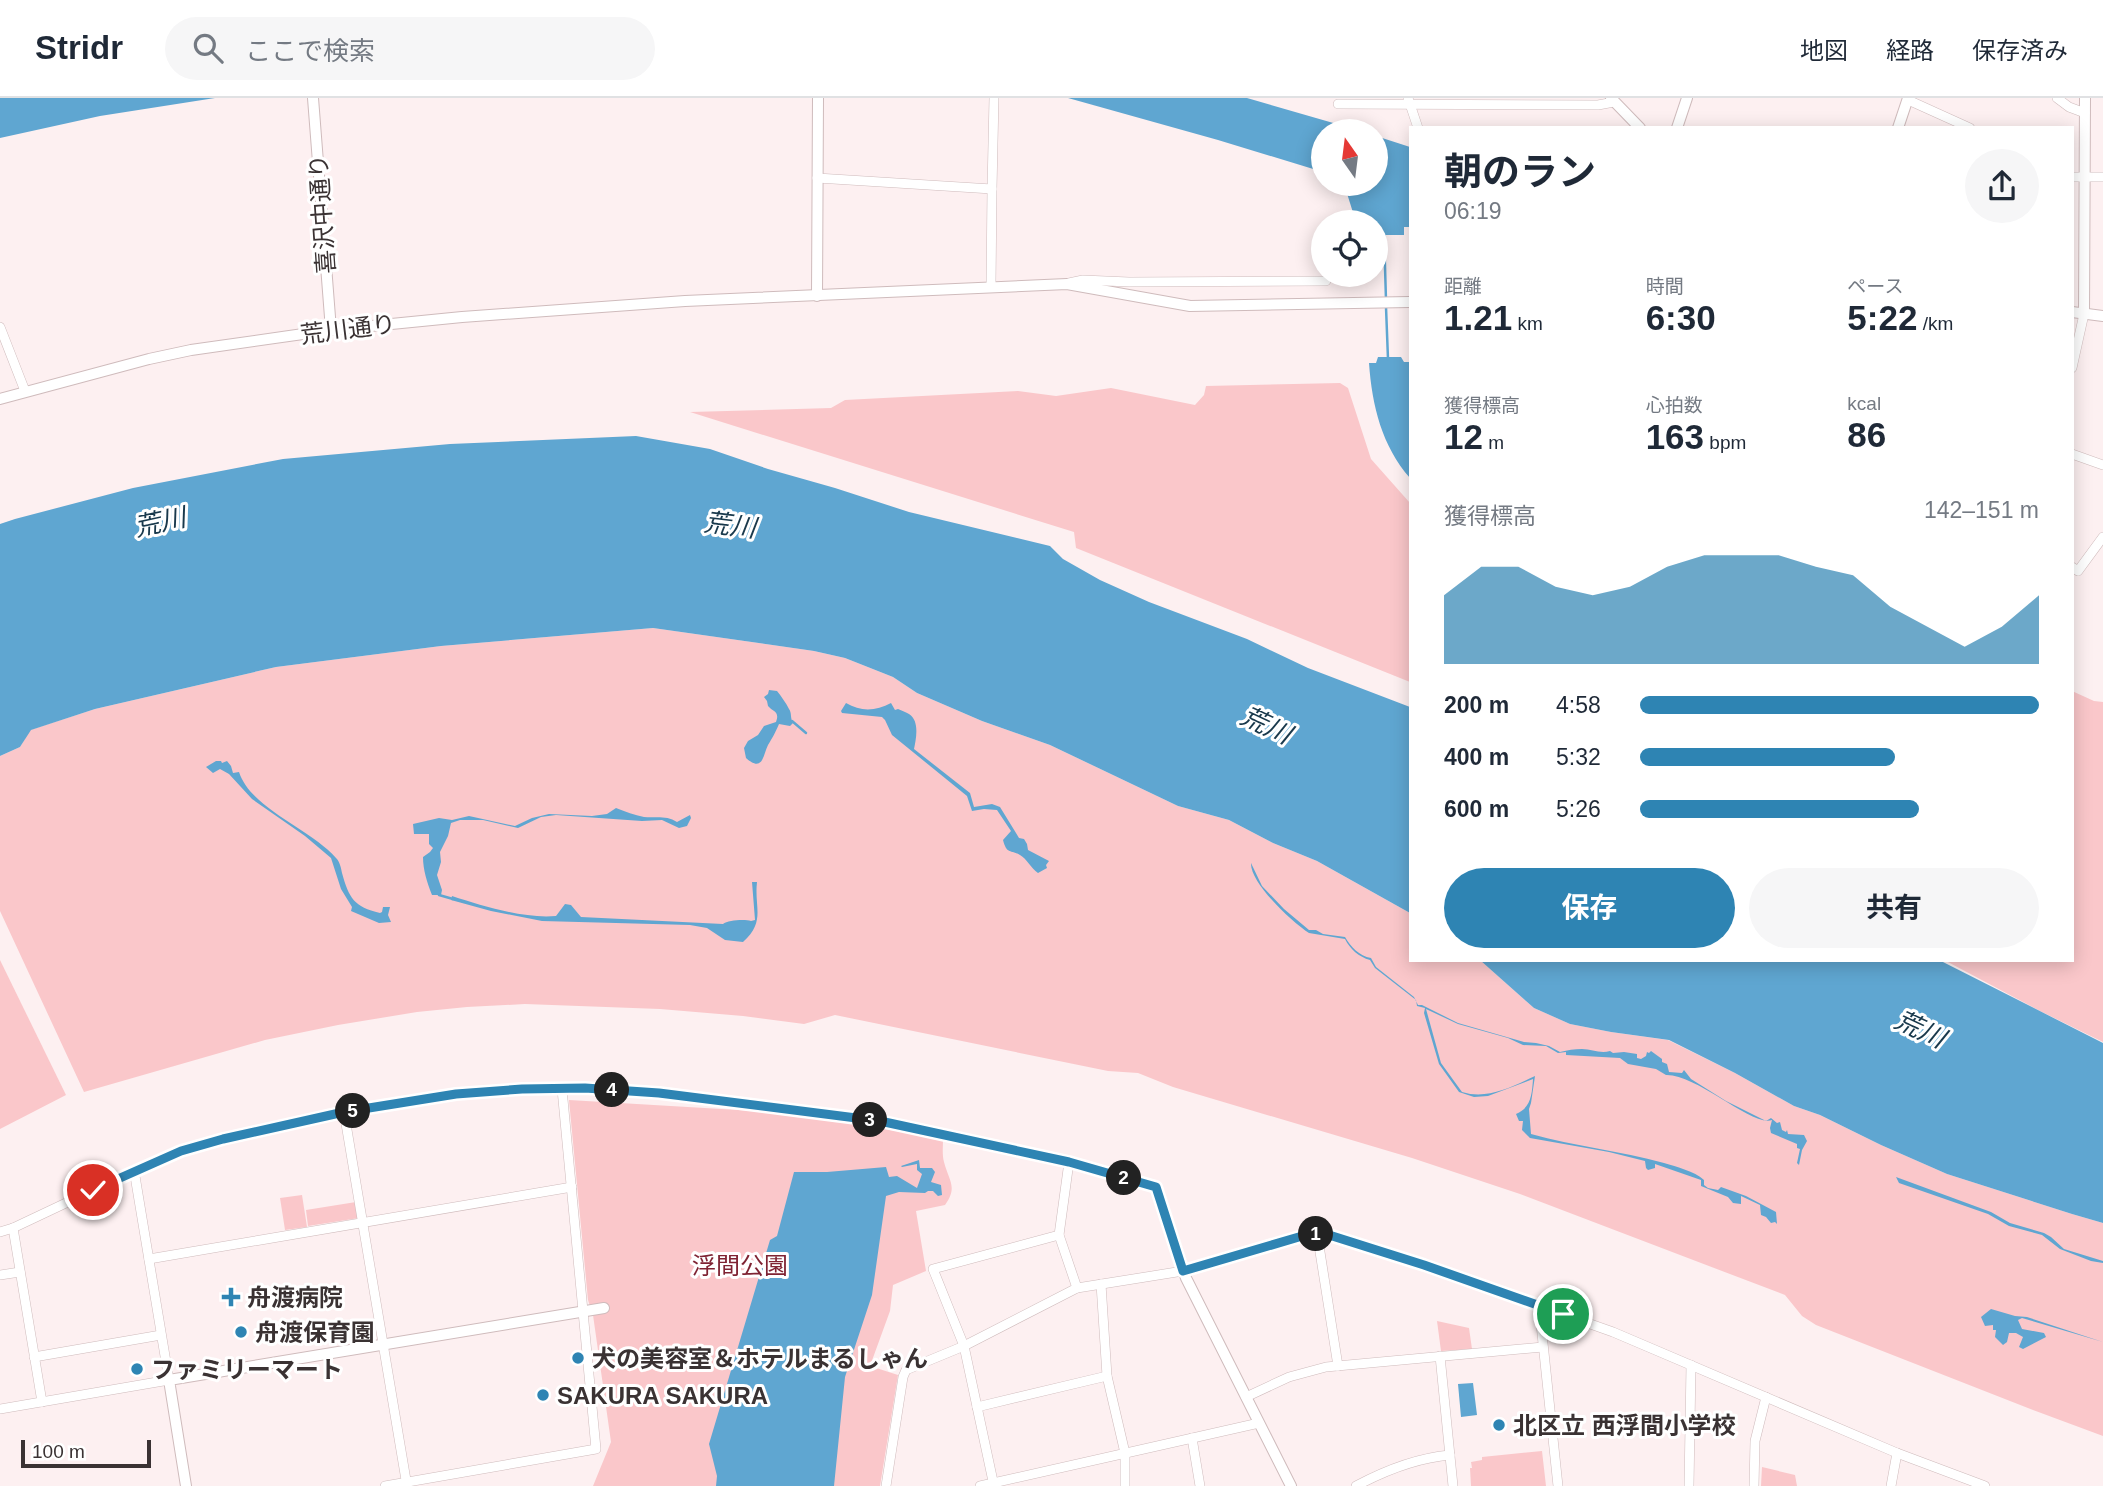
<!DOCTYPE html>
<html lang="ja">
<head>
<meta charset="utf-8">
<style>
	body { margin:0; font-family:Helvetica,"Noto Sans JP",sans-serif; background:#f6f6f7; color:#1f2937; height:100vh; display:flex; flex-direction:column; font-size:26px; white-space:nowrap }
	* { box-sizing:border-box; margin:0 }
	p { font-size:23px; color:#747a83 }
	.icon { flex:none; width:38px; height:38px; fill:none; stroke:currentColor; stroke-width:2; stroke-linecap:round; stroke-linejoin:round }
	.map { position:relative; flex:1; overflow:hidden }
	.sheet { position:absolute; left:1409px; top:28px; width:665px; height:836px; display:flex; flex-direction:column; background:#fff; border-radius:0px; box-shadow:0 4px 18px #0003 }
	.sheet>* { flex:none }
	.needle { width:46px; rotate:346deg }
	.controls { position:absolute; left:1311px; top:21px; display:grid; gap:14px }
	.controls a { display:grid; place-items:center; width:77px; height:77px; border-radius:50%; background:#fff; box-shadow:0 4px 18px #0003; font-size:35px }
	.scale { position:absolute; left:21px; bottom:18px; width:130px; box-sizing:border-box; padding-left:7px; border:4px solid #3a3233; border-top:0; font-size:19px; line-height:24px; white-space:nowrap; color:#3a3233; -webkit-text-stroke:5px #fff; paint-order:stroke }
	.pin { position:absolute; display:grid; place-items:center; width:60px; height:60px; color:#fff; margin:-30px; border:4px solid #fff; border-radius:50%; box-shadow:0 2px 7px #0007 }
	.km { position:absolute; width:35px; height:35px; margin:-18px; border-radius:50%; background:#222; color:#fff; font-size:19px; line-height:35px; text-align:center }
	.round { display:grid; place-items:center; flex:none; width:74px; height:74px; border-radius:37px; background:#f6f6f7 }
	.summary { display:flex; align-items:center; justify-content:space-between; height:119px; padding:0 35px }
	h1 { font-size:38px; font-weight:700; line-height:52px }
	.stats { display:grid; grid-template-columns:repeat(3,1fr); gap:10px; height:119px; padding:7px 35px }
	.stats div { display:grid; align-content:center }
	.stats b { font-size:35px; font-weight:700 }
	.stats small { font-size:19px; font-weight:400 }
	.stats p { font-size:19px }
	.chart { height:196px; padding:14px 35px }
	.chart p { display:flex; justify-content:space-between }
	.chart svg { width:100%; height:126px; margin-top:7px; fill:#2e84b3; opacity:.7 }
	.action { display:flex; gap:14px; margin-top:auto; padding:14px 35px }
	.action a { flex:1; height:80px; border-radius:42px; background:#2e84b3; color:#fff; font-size:28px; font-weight:700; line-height:80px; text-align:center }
	.action a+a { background:#f6f6f7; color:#1f2937 }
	ul { padding:0 35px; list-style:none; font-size:23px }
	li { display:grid; grid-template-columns:112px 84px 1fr; align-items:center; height:52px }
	li i { height:18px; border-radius:9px; background:#2e84b3 }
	header { display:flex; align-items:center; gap:42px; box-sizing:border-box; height:98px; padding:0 35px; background:#fff; border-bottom:2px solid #e0e1e3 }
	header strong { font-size:33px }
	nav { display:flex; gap:38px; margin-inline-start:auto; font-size:24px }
	.search { width:490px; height:63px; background:#f6f6f7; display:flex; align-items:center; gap:18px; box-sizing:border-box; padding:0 24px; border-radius:38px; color:#747a83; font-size:26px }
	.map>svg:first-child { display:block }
	.green { fill:#fac7ca }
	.water { fill:#5fa6d1 }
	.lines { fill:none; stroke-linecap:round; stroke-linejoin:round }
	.stream { stroke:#5fa6d1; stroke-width:2.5 }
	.minor-casing { stroke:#cfbbbc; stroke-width:10 }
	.tertiary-casing { stroke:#cfbbbc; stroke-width:12 }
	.minor { stroke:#fff; stroke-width:9 }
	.tertiary { stroke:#fff; stroke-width:10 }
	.route-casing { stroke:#fff; stroke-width:14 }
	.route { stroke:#2e84b3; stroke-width:9 }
	.poi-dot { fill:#2e84b3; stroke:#fff; stroke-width:2.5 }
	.labels { text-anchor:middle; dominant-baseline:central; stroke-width:6; stroke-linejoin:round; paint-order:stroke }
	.street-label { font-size:24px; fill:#3a3233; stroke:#fff }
	.park-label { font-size:24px; fill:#7f2333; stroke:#fff }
	.poi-label { font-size:24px; font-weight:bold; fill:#3a3233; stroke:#fff; text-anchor:start }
	.water-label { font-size:26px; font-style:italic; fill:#19394c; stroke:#fff }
</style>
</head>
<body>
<header>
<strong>Stridr</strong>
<div class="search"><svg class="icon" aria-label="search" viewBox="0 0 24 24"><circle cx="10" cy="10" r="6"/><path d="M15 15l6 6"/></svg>ここで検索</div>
<nav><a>地図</a><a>経路</a><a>保存済み</a></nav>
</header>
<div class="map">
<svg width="2103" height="1388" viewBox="0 0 2103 1388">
	<rect width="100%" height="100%" fill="#fdf0f1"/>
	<g class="green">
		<path d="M1340,285L1348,290L1371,361L1410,405V584L1076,450L1074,434L690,314L831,310L845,302L1018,293L1056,298L1111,290L1195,307L1204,297L1206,288Z"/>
		<path d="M653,530L814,553L845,560L893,579L917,595L982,623L1050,647L1178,708L1229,722L1273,745L1317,763L1410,815V863H1481L1534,910L1570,926L1611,934L1668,942L1735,975L1794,1008L1820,1017L1881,1047L1947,1076L2072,1116L2103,1125V1338L2033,1312L1816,1227L1802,1218L1785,1197L1520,1096L1412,1060L1173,989L1138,975L1108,973L835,917L804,926L743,918L660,911L525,906L467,909L417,914L338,927L265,942L84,994L0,813V658L20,649L30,632L95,611L276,569L441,548Z"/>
		<path d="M2072,593L2094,603L2103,604V944L2040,913L1946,863H2072Z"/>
		<path d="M0,862L66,997L0,1031Z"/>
		<path d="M569,1002L791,1015L943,1041C943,1048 942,1057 944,1064C949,1083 958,1089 945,1107L916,1113L926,1173L893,1187L890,1213L870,1268L898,1277L880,1388H593L611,1344L593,1217L588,1202Z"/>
		<path d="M302,1097L307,1129L285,1132L280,1100Z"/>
		<path d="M356,1104L359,1120L308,1128L306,1112Z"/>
		<path d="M1437,1223L1469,1230L1472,1251L1441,1253Z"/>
		<path d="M1542,1353L1546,1388H1471L1470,1370H1472L1471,1364L1482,1362V1359Z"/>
		<path d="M1762,1369L1795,1377L1797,1388H1761Z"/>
	</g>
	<g class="water">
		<path d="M0,0H215L100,18L0,40Z"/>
		<path d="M1068,0H1247L1361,33H1323V74L1218,42Z"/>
		<path d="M1376,38L1410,49V129H1404V137H1376V124H1356L1344,86H1376Z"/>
		<path d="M1378,259H1401L1404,264H1410V380C1382,348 1372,308 1369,265H1376Z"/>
		<path d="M636,338L710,351L768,371L835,390L909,414L1050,448L1063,461L1100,482L1149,504L1247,541L1308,570L1410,609V815L1317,763L1273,745L1229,722L1178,708L1050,647L982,623L917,595L893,579L845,560L814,553L653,530L441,548L276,569L95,611L31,632L20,649L0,658V426L15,421L133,390L283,361L450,346Z"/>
		<path d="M769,592L777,593C781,598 786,605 789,611C792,615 790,620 793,625L790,628L779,626C775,635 773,639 768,647C763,657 763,675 746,660L744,650L748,643L758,637L764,628L776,624C780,613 773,614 768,608L767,603L764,599L768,596Z"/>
		<path d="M846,605C861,614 876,613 891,605L895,612L898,611C902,613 906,614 909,616C920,623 916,641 914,651L970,695L974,709L992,706L1000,709L1019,740L1024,741L1027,746L1028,752L1049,763L1046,767L1047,770L1038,775C1031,770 1027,761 1020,757C1010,751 1007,757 1003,742L1011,733L997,712L984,711L972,713L967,698L892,637L885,622L882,619L842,615L841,613Z"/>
		<path d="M216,663H221L222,665L227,663L231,668L233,675L239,674C251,711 311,731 336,760C340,764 341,770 342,775C349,800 354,809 380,815L382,814L383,809H390L388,817L391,824L379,825L351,813L352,809L341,791L331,760L305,738L252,701L229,676L220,671L213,675L206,669Z"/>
		<path d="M616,710C626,714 634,717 644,719C656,720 667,717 677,724L690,717L691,720L687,728L679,730L662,722L642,723L556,717L541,719L518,730L483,722H460L451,725L448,738L440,754L441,764L437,777L442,792L441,797H432C427,784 423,772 423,759L430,754L433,750L429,746V736H414L413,726L439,720L452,722L469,718L515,728L532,720L549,716L592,718L607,716Z"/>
		<path d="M1251,765L1262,788L1284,811L1309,832H1316L1323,836L1345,839C1351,849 1359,858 1371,860L1376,869L1414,899L1418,907H1422L1458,925L1524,944L1536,945L1549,948L1560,954C1568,952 1574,951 1582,951C1592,951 1600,956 1610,953L1613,955L1624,954L1637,956V960L1641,961L1646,958L1647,954L1649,955L1651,953L1662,961V964L1667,966L1669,974L1682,975L1684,972L1691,981L1726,1003L1766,1023L1771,1020L1777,1025L1780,1024L1782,1032L1786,1034L1787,1032L1788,1036L1804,1037L1807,1043L1802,1052L1799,1067L1797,1065L1800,1051L1797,1050V1046L1771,1035L1770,1030L1772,1022C1752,1029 1697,976 1666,977L1656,971L1628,966L1620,960L1566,957V954L1558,955L1546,948L1523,947L1508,940L1458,926L1426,911L1441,965L1462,994C1487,1002 1512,989 1535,978L1531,1005L1529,1011L1531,1036C1574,1048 1620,1053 1664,1065C1677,1069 1694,1073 1704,1082V1087L1708,1090L1718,1092L1721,1089L1746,1098L1776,1114L1777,1126L1775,1124L1771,1125L1766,1119L1761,1117L1760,1107L1741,1098V1106L1733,1105L1728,1099L1701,1088V1082L1655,1066V1070L1648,1072L1646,1070L1645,1063L1609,1054L1530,1040L1522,1032L1523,1023H1519L1516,1016C1531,1010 1532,996 1533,981L1488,998L1474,999L1459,994L1439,966L1424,915L1425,910L1417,908L1416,902L1375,870L1370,862C1359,859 1350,851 1345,841L1309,835C1292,824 1250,785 1251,765Z"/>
		<path d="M752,784H757C754,809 766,824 743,844L725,842L707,830L690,827L542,823L491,813L451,802L452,798C483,808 524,821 556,818L565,806L571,807L581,819L723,826C728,822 745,821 751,823L755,822Z"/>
		<path d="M1481,863H1941L2103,945V1125L2072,1116L1947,1076L1881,1047L1820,1017L1794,1008L1735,975L1669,942L1611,934L1570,926L1534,910Z"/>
		<path d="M919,1062L920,1070H932L935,1074L931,1084L941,1087L942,1097L938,1098L933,1093H928L925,1095L899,1094L886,1098L872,1197L845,1279L834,1388H716L717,1378L709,1346L770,1142L777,1138L794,1074H827L886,1069L889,1079L897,1078L917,1090L922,1076L917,1072V1066L902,1069L901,1068Z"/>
		<path d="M1896,1079L1991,1114L2010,1125L2044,1135L2051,1139L2064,1151L2103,1163V1165L2091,1163L2060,1151L2042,1137L2009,1128L1988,1116L1899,1085Z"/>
		<path d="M1991,1211L2015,1218L2027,1219L2103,1244L2022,1220L2018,1222L2022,1231L2044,1235L2046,1239L2023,1251L2019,1249L2023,1239L2016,1235H2009L2007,1244L2003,1247L1995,1239L1996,1232H1993V1227L1985,1228L1981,1219Z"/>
		<path d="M1473,1285L1477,1317L1461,1319L1458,1286Z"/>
	</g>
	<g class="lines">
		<g class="stream">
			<path d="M1384,135L1386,202"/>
			<path d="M1386,209L1388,261"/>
			<path d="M792,623L806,635"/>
			<path d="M439,797L453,801"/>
		</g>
		<g class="minor-casing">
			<g id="minor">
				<path d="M1408,0L1418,30"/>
				<path d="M2057,0L2069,9L2085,15"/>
				<path d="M1908,2L1970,30"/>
				<path d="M1338,6L1598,7L1614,4"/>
				<path d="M2072,79H2103"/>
				<path d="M817,80L992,91L994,0"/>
				<path d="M1069,185L1083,182L1129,184L1326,183"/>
				<path d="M991,188L992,91"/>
				<path d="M0,229L25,293"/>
				<path d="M2072,270L2084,216"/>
				<path d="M2072,356L2103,367"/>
				<path d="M2072,469L2078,473L2103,439"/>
				<path d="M344,1014L407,1388"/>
				<path d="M1069,1064L1059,1137L1077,1190"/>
				<path d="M13,1130L42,1304"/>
				<path d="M0,1134L13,1130L159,1061L224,1041L344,1014L398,1005L456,996L522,991H585L659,995L880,1023L1069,1064L1156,1089"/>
				<path d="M1317,1135L1338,1268"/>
				<path d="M149,1161L572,1089"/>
				<path d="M0,1177L20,1174"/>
				<path d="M1101,1186L1107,1278L1125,1355V1388"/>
				<path d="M1539,1207L1558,1388"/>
				<path d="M1440,1258L1453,1388"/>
				<path d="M34,1259L161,1237"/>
				<path d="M1246,1299L1289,1279L1326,1269L1543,1249"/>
				<path d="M977,1309L1107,1278"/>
				<path d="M0,1311L169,1282L134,1072"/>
				<path d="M1192,1340L1200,1388"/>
				<path d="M385,1388L596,1351L562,991"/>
				<path d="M886,1388L903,1279L906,1272L964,1248L1077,1190L1183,1173L1317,1135L1326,1136L1424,1167L1613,1234L1897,1355L1985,1388"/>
				<path d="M980,1388L1259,1325"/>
				<path d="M994,1388L964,1248L933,1171L1059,1137"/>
				<path d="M1356,1388C1386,1372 1416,1360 1450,1357"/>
				<path d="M1689,1388L1691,1267"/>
				<path d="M1754,1388L1755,1343L1766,1299"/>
				<path d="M1891,1388L1897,1355"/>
			</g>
		</g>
		<g class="tertiary-casing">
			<g id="tertiary">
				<path d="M313,0L331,232"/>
				<path d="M1611,0L1640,30"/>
				<path d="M1677,30L1687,0"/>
				<path d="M1898,30L1908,0"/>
				<path d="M817,198L818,0"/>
				<path d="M2072,214L2103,218"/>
				<path d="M2084,216L2085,0"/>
				<path d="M0,301L149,261L191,252L331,232L462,219L685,203L1067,186L1190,208L1410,204"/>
				<path d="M1156,1089L1186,1180L1291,1388"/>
				<path d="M186,1388L169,1282L604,1210"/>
			</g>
		</g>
		<use href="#minor" class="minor"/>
		<use href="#tertiary" class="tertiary"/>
	</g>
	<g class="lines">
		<g class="route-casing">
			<path id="route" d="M93,1092L181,1053L223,1041L344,1014L456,996L522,991L585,990L659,995L880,1023L1069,1064L1156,1089L1183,1173L1309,1136H1326L1424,1167L1563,1216"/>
		</g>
		<use href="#route" class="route"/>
	</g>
	<g class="poi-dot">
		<path d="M227.5 1188.5h7v7h7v7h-7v7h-7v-7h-7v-7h7z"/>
		<circle cx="241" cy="1234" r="7"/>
		<circle cx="578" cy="1260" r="7"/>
		<circle cx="137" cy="1271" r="7"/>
		<circle cx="543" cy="1297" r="7"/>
		<circle cx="1499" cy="1327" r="7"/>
	</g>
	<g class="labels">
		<g class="street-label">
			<text transform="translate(322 116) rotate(-94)">喜沢中通り</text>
			<text transform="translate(348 231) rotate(-7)">荒川通り</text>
		</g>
		<g class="park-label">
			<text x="740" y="1167">浮間公園</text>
		</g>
		<g class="poi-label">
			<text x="247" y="1199">舟渡病院</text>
			<text x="255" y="1234">舟渡保育園</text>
			<text x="592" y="1260">犬の美容室＆ホテルまるしゃん</text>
			<text x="151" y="1271">ファミリーマート</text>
			<text x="557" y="1297">SAKURA SAKURA</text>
			<text x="1513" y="1327">北区立 西浮間小学校</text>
		</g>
		<g class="water-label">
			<text transform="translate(160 424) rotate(-12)">荒川</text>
			<text transform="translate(730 427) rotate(7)">荒川</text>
			<text transform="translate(1266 627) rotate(25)">荒川</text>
			<text transform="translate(1920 931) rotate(25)">荒川</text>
		</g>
	</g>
</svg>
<div class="controls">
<a><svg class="needle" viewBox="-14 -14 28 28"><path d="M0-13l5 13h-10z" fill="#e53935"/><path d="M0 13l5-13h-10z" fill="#747a83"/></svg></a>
<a><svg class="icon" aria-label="locate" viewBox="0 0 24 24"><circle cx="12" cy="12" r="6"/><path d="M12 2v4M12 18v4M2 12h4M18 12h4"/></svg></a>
</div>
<div class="scale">100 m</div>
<div class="pin" style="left:1563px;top:1216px;background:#1e9e55"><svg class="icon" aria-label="arrive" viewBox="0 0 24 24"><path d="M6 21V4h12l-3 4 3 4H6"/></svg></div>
<div class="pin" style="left:93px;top:1092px;background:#d93025"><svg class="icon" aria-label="check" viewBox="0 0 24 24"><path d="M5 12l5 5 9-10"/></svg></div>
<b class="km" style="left:1316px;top:1136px">1</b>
<b class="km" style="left:1124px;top:1080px">2</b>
<b class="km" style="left:870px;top:1022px">3</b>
<b class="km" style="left:612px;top:992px">4</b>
<b class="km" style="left:353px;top:1013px">5</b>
<section class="sheet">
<div class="summary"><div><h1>朝のラン</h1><p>06:19</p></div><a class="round"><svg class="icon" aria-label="share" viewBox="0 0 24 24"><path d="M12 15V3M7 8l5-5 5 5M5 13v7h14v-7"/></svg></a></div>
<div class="stats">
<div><p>距離</p><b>1.21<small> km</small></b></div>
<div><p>時間</p><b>6:30</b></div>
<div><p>ペース</p><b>5:22<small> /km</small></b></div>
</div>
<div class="stats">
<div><p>獲得標高</p><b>12<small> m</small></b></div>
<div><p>心拍数</p><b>163<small> bpm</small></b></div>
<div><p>kcal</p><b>86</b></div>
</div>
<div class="chart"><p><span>獲得標高</span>142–151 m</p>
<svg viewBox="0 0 160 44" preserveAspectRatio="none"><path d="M0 44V20L10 10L20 10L30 17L40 20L50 17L60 10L70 6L80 6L90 6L100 10L110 13L120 24L130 31L140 38L150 31L160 20V44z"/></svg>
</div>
<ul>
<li><b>200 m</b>4:58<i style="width:100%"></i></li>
<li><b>400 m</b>5:32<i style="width:64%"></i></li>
<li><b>600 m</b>5:26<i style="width:70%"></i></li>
</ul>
<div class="action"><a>保存</a><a>共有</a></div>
</section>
</div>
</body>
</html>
